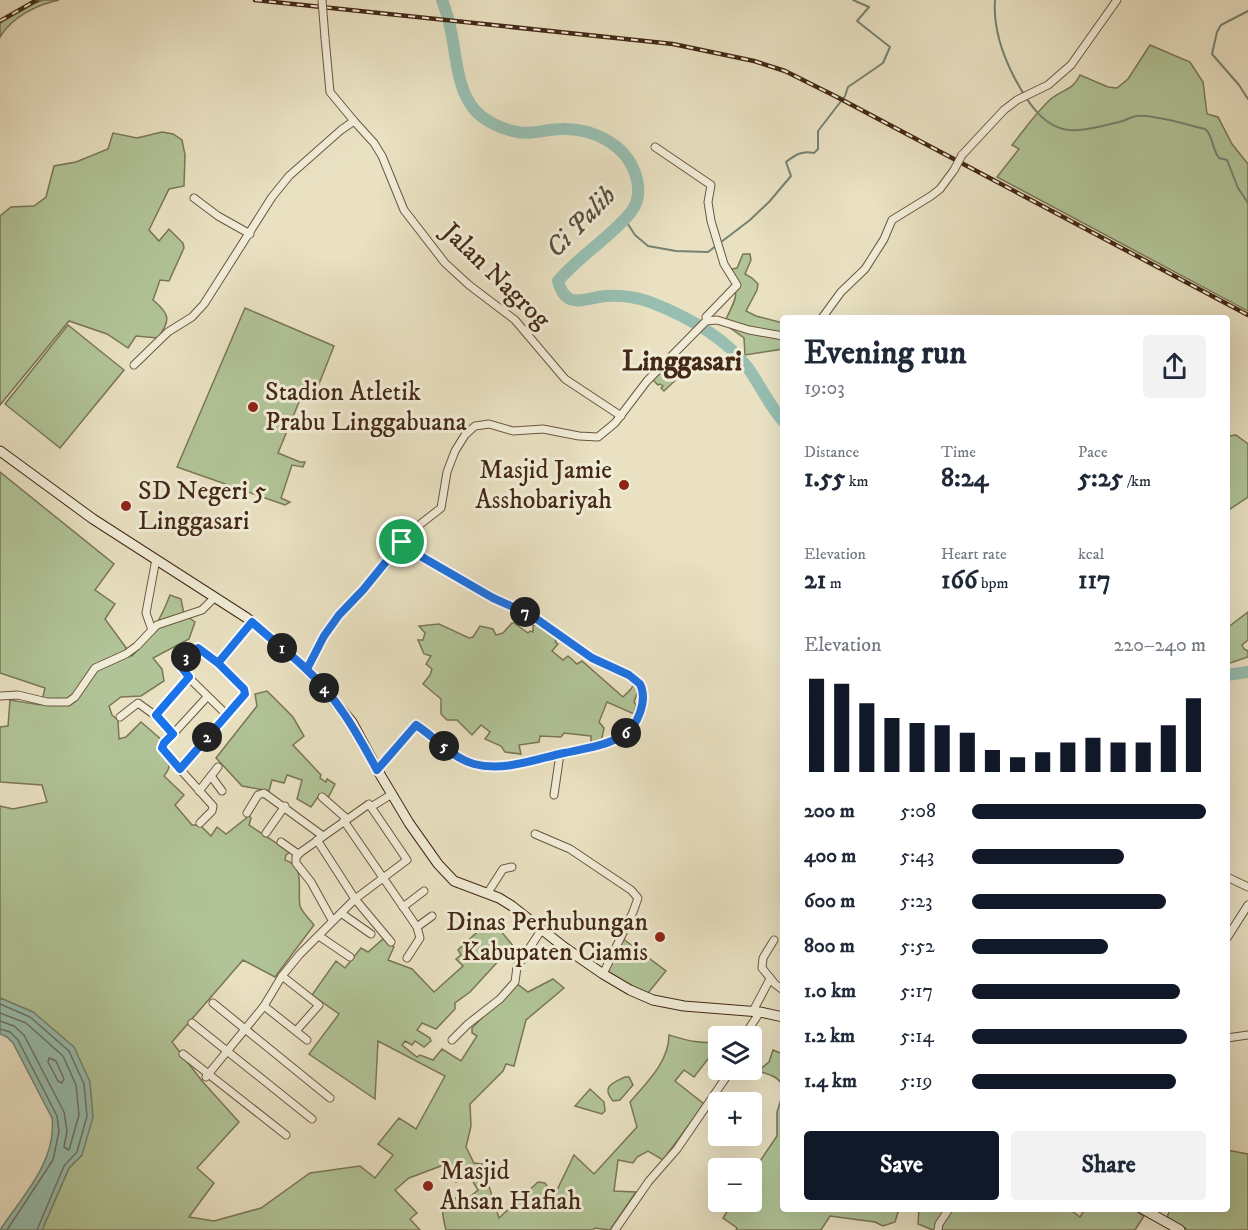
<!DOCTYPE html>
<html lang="en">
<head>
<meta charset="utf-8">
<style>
	body { margin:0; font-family:"IM FELL DW Pica",serif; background:#f2f2f3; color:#1f2937; height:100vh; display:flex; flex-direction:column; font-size:22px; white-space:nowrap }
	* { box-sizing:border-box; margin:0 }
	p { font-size:20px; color:#747a83 }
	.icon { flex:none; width:33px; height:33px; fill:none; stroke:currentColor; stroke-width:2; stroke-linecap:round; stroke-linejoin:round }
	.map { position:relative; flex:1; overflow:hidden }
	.panel { position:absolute; left:780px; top:315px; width:450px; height:897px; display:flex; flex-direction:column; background:#fff; border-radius:6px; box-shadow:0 6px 24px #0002 }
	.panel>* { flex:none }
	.buttons { position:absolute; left:708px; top:1026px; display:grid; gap:12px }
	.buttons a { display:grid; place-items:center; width:54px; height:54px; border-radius:6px; background:#fff; box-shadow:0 6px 24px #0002; font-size:30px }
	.pin { position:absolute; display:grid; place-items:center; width:51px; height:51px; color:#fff; margin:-26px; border:3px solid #fff; border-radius:50%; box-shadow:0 2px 6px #0007 }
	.km { position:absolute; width:30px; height:30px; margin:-15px; border-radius:50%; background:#222; color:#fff; font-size:16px; line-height:30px; text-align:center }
	.round { display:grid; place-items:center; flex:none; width:63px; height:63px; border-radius:6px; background:#f2f2f3 }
	.headline { display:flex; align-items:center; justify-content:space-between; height:102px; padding:0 24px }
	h1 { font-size:33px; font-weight:700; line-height:45px }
	.metrics { display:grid; grid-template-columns:repeat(3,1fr); gap:9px; height:102px; padding:6px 24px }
	.metrics div { display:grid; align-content:center }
	.metrics b { font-size:26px; font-weight:700 }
	.metrics small { font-size:16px; font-weight:400 }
	.metrics p { font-size:16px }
	.chart { height:168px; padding:12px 24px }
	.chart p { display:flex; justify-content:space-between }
	.chart svg { width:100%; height:108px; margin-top:6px; stroke:#111827; stroke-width:6 }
	.primary-button { display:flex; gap:12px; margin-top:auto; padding:12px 24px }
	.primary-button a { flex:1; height:69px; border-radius:6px; background:#111827; color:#fff; font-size:24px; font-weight:700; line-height:69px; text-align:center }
	.primary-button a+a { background:#f2f2f3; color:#1f2937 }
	ul { padding:0 24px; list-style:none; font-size:20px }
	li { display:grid; grid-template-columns:96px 72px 1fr; align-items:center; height:45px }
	li i { height:15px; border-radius:8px; background:#111827 }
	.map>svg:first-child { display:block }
	.green { fill:#b1c497; stroke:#7a7656; stroke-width:1.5 }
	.water { fill:#97beb0; stroke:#758272; stroke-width:1.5 }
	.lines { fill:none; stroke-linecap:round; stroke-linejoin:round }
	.shore { stroke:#6d7363; stroke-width:1.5 }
	.stream { stroke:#758272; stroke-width:2 }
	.river { stroke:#97beb0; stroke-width:12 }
	.street-casing { stroke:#6c5641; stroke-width:9 }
	.secondary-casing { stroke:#432816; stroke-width:11 }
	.street { stroke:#f1ecd7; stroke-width:7 }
	.secondary { stroke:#f1ecd7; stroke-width:9 }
	.rail-casing { stroke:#432816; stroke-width:4.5 }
	.rail { stroke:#f1ecd7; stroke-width:2; stroke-dasharray:7; stroke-linecap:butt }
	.street-bridge-casing { stroke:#6c5641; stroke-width:9; stroke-linecap:butt }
	.street-bridge { stroke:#f1ecd7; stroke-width:7 }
	.route-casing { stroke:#fff; stroke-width:12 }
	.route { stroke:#1a73e8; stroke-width:8 }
	.poi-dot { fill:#8f2418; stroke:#f1ecd7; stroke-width:2 }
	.labels { text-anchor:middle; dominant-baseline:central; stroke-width:6; stroke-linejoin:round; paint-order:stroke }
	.street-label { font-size:26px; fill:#432816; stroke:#f1ecd7 }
	.poi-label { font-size:26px; fill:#432816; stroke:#f1ecd7; text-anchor:start }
	.water-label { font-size:27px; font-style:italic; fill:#584e3c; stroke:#f1ecd7 }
	.quarter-label { font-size:28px; font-weight:bold; fill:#432816; stroke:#f1ecd7 }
</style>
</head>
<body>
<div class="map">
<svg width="1248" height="1230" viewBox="0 0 1248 1230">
	<rect width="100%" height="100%" fill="#e9e1c2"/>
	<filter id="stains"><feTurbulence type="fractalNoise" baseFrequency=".00333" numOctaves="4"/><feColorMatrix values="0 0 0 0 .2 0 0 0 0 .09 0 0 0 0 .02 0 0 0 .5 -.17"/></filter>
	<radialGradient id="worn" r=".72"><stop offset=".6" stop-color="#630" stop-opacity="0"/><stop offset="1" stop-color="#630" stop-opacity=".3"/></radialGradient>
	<g class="green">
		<path d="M43,0H59C36,5 12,17 0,37V22L26,6Z"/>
		<path d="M1150,45L1190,62L1203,82L1207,114L1218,117L1232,144L1248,164V311L997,177L1019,149L1012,145C1025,129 1037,111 1052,98C1064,89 1073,90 1080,75L1108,87L1117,88L1128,79Z"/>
		<path d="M162,132L173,134L182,140L185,155L184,186L169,189L149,230L159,241L169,229L183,243L184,248L169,281L160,280L153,300C170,314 171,320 158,338L136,336L128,348L107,334L69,321L0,405V216L11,207L34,206L46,197L54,166L76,162L108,149L113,133L137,138Z"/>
		<path d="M743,254H750L751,260L745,274L752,278L758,284L757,290L746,311L756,316L783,323V349L745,355L744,338L729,327L726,319C738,295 739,295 728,270L737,268Z"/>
		<path d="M245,308L334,346L317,389L306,385L278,453L300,462H305L303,467L292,465L281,498L290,502L285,505L177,467Z"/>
		<path d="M68,325L124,370L60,448L5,404Z"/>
		<path d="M669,363L680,373V376L664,391L661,388L663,386L660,384L658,385L653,380Z"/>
		<path d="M1227,433L1229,436L1236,435L1248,444V497L1227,511Z"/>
		<path d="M0,472L114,564L95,590L115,604L105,619L132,656C150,638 161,619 170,595L181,599L184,614L195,622L189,639L153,658L162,669L164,681L141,696L121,697L109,706L112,715L118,720L119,739L126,737L141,722L163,741L158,746C167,758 175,762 164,776L184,795L175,805L192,825H200L211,836L217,827L226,834L249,816L251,818L249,825L290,852L286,855L285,860C306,866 297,890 300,906C302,912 310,920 314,925L275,977L243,960L172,1042L202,1081L239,1122L197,1168L214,1183L189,1217L214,1221L261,1208L310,1173L360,1166L375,1178L393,1155L378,1144L399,1118L416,1129L445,1076L378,1041L375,1099L309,1054L339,1014L312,995L336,961L345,968L361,948L368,952L383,939L394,947L388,960L412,969L434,992L463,966L456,959L461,955L458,950L488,922L500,930L514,947L512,952L522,956L517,965L503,956L470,992L455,1003V1009L436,1029L422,1023L417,1030L430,1038L431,1041L424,1047L415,1041L412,1045L405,1041L402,1045L417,1057L420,1055L433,1060L442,1049L461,1061L477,1036L472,1033V1028L516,983L528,992L553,979L564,988L526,1020L514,1066L506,1064L503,1071L470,1104L471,1126L466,1147L474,1163L482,1164L499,1218L538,1182L545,1183L549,1189L556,1192L574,1155L594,1174L637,1127L630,1102C646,1083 669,1062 669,1035C686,1040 701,1045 718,1041V1046L694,1077L684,1070L675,1081L704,1104L663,1160L648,1151L637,1157L633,1163L618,1160L614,1191L636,1192L610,1230L595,1228L593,1230H446C443,1218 440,1208 447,1197L466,1200L478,1190L469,1175L456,1182L441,1166L409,1178L395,1190L417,1213L410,1219L420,1230H42L69,1168L82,1155L33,1012L0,998V806L13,809L47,802L42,785L0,782V727L8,726L10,700L41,705L45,688L0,673Z"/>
		<path d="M1248,612V640L1242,645L1244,649L1248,651V657L1227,664V628Z"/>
		<path d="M540,622L559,636L555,642L558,644L552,651L563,660L568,656L577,664L582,661L623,697L631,689L635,682L640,685L634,702L636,705L634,714L607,702L599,722L604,728L601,742L591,744V736L564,733L561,737L540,736L539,742L519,745L521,754L505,752L501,746L485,739L490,732L481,725L472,735L457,720H447L441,714V699L423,684L430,675L432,669L426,664L431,656L424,654L418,640H423L425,633L419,626L439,624L469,638L473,637L480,626L493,629L496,635L503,633L512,623H514L528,633L530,631L533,632V626Z"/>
		<path d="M267,691L293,717L304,736L293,745L321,775L320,778L326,782L327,779L335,784L328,798L320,794L311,807L297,799L302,780L287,775L284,783L272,780L269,791L242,786L216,758L257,706L255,694Z"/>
		<path d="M622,938L666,971L648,993L643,994L607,972Z"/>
		<path d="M773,1050L783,1054V1087C779,1076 768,1074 758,1071L769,1062Z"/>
		<path d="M625,1077H629L633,1085L620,1100L613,1101C601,1087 612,1083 625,1077Z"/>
		<path d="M590,1089L604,1102L605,1111L602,1114L575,1106Z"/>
		<path d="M783,1093V1209H899L895,1222L883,1226L875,1222L830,1216L821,1230H736L737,1228L723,1218L733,1202H752V1173L777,1136V1112Z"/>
		<path d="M1227,1150L1248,1154V1230H1188L1167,1218L1170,1209H1227Z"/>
		<path d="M919,1209H1069L1080,1217L1085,1209H1133L1144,1216L1135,1230H933L918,1224Z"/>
	</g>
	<path class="water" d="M0,998L33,1012L74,1047L90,1082L93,1117L82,1155L69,1168L42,1230H0C22,1197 57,1161 52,1118L13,1043L7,1037L0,1034Z"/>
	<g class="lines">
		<g class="shore">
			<path d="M0,1004L30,1017L69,1051L84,1084L87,1116L77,1152L64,1166L37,1230"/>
			<path d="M0,1013L26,1023L63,1056L76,1085L79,1115L69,1150L64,1147L67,1131L64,1112L24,1035L14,1026L0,1021"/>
			<path d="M0,1029L10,1032L18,1040L57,1116L59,1131L53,1160L7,1230"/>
			<path d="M49,1058L56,1061L64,1079L62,1083L58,1081L48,1062Z"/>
		</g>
		<g class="stream">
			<path d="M995,0C993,27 1001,51 1013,75C1026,100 1045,134 1079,130C1091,129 1103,126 1115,123C1123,122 1130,117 1137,116C1152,114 1188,125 1205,129C1213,135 1212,149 1219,158L1227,160L1238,188L1248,203"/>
			<path d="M1248,11L1221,25L1217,32L1212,54L1239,85L1248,99"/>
			<path d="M624,218L635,235L648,246L676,251L708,252L750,220L769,202L791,176L786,162C795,155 802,150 814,153L818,149V131L845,96L848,87L883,63L890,47L857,21L869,7L853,0"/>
		</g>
		<g class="river">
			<path d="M442,0C446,10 449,20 451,31C456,54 457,89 474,109C483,120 499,128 513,131C529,136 546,129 562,129C592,128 625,144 635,173C640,187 640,200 631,212C610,238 580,255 558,281C566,311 584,298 606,296C621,295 636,297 650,302C686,316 725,337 748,368C760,385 769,405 783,421"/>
			<path d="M1227,675L1248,672"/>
		</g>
		<g class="street-casing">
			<g id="street">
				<path d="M325,38L330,92L354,121"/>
				<path d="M655,147L711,185L708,202L711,221L724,264L737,285L706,317L709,320"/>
				<path d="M962,155L1004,110L1017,100L1048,85L1071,65L1117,0"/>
				<path d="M194,198L218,216L250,234"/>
				<path d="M822,318L841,292L865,269L884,239L892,220L931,196L940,189L954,170"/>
				<path d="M134,365L168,332L192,317L204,304L272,197L289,176L341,130L354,121L374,143L382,156L404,210L445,263L469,285L515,320L565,379L621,416"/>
				<path d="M152,630L157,625L202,610L214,598"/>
				<path d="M218,663L198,648L178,665L183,672L227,715"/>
				<path d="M307,669L324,636L339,615L363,590L402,542L414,529L441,508L447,472L455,451L465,435L475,426L489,424L513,431L543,429L579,436L598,437L615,423L647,381L706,321L717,320L749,330L783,336"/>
				<path d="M0,696L18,695L47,702H68L75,697L95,668L126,654L137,646L152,630L146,613L156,559"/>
				<path d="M120,717L138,703L156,716"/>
				<path d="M173,733L156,715L189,677"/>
				<path d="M180,769L166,754L162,746L207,697"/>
				<path d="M377,770L416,725C435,738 452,758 474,764C503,772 536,759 564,753C583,749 605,746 622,736C638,727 648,701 640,684L629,675L592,658L531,615L493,598L422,557L402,542"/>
				<path d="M211,776L222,791"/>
				<path d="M199,791L218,767"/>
				<path d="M554,795L560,754"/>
				<path d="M322,797L347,819"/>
				<path d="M371,807L392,794"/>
				<path d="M247,813L258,795L264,793L323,836"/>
				<path d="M344,821L417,927L420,938L407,958"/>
				<path d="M200,823L212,811L213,806L180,769L245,694L244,689L218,663L252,622"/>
				<path d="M266,833L285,806"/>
				<path d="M535,834L570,849L631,890L638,898L633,912L603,974"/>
				<path d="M317,840L355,899L391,942"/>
				<path d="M281,842L298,854"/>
				<path d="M1227,877L1248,887"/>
				<path d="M487,894L503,869L512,867"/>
				<path d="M403,907L424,891"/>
				<path d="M341,913L371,934"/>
				<path d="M417,927L432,916"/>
				<path d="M319,936L350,957"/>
				<path d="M1227,938L1248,905"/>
				<path d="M774,940L763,958L762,968L775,984L783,990"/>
				<path d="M282,976L319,1005L296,1031"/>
				<path d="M213,1003L330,1098"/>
				<path d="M264,1006L307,1040"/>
				<path d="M753,1011L770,979"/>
				<path d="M192,1023L312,1119"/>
				<path d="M744,1036L760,1012"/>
				<path d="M1227,1038L1248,1035"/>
				<path d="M452,1040L468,1024L500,999L515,982L517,967L542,929"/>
				<path d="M183,1054L286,1135"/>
				<path d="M206,1077L264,1006L282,976L300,954L355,899L407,860L369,804L301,852L296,857V863L311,882L332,920"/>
				<path d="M615,1230L649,1181L677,1149L731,1070"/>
				<path d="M938,1230L939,1224L949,1209"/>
			</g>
		</g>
		<g class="secondary-casing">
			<g id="secondary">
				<path d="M0,451L93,519L247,618L307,669L352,722L381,776L409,823L438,864L454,881L499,898L512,906L564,947L603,974L630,990L653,1000L684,1006L760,1012L783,1017"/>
				<path d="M1143,1209L1180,1230"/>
			</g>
		</g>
		<use href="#street" class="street"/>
		<use href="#secondary" class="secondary"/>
		<g class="rail-casing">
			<g id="rail">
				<path d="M255,0L673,44L754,61L785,71L835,96L1248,315"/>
				<path d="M0,21L37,0"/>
			</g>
		</g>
		<use href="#rail" class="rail"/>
		<g class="street-bridge-casing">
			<g id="street-bridge">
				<path d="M322,0L325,38"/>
				<path d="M954,170L962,155"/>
			</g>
		</g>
		<use href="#street-bridge" class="street-bridge"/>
	</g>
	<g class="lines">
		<g class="route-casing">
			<path id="route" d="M402,542L363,590L339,615L324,636L307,669L252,622L218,663L244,689L245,694L180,769L162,748L164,743L173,734L156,715L189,677L179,664L198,648L218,663L252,622C269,638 288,652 305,668C337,697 357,733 377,770L416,725C435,737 452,758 474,764C503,772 536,759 564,753C583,749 605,746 622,736C638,727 648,700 640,684L629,675L592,658L531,615L493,598L422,557L402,542"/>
		</g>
		<use href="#route" class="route"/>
	</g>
	<g class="poi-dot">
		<circle cx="253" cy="407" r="6"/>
		<circle cx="624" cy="485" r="6"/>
		<circle cx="126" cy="506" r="6"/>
		<circle cx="660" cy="937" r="6"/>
		<circle cx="428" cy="1186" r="6"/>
	</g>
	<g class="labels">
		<g class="street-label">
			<text transform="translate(496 276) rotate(44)">Jalan Nagrog</text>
		</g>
		<g class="poi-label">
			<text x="265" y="392">Stadion Atletik<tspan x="265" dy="30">Prabu Linggabuana</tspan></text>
			<text x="612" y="470" text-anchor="end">Masjid Jamie<tspan x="612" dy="30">Asshobariyah</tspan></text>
			<text x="138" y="491">SD Negeri 5<tspan x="138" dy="30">Linggasari</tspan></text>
			<text x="648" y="922" text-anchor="end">Dinas Perhubungan<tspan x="648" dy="30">Kabupaten Ciamis</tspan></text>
			<text x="440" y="1171">Masjid<tspan x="440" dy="30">Ahsan Hafiah</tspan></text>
		</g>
		<g class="water-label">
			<text transform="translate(581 222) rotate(-46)">Ci Palih</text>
		</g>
		<g class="quarter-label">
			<text x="682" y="361">Linggasari</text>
		</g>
	</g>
	<rect width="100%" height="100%" filter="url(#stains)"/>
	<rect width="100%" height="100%" fill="url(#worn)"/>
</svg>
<div class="buttons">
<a><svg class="icon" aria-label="layers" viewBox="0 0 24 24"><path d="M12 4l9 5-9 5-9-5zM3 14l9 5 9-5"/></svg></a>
<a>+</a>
<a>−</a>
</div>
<div class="pin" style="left:402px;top:542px;background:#1e9e55"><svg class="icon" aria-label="arrive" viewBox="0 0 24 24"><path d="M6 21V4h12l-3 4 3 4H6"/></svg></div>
<b class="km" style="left:282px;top:648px">1</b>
<b class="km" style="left:207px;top:737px">2</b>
<b class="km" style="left:186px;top:657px">3</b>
<b class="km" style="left:324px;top:688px">4</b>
<b class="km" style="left:444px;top:746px">5</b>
<b class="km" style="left:626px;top:733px">6</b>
<b class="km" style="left:525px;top:612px">7</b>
<section class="panel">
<div class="headline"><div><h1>Evening run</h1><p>19:03</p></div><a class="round"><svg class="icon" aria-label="share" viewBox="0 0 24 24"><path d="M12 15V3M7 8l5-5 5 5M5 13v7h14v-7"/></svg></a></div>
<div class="metrics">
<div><p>Distance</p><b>1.55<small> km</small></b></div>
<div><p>Time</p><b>8:24</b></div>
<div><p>Pace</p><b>5:25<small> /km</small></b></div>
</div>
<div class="metrics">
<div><p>Elevation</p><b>21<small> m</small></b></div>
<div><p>Heart rate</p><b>166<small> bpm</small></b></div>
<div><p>kcal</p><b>117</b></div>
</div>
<div class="chart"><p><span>Elevation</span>220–240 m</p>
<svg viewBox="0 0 160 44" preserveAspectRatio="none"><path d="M5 44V6M15 44V8M25 44V16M35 44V22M45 44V24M55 44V25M65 44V28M75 44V35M85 44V38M95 44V36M105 44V32M115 44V30M125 44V32M135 44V32M145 44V25M155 44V14"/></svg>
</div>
<ul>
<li><b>200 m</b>5:08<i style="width:100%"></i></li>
<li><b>400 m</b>5:43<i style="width:65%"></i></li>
<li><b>600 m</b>5:23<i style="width:83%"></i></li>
<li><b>800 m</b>5:52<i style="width:58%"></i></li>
<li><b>1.0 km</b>5:17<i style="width:89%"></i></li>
<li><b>1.2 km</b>5:14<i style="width:92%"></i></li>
<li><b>1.4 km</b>5:19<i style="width:87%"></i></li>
</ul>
<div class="primary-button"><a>Save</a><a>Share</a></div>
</section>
</div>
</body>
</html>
